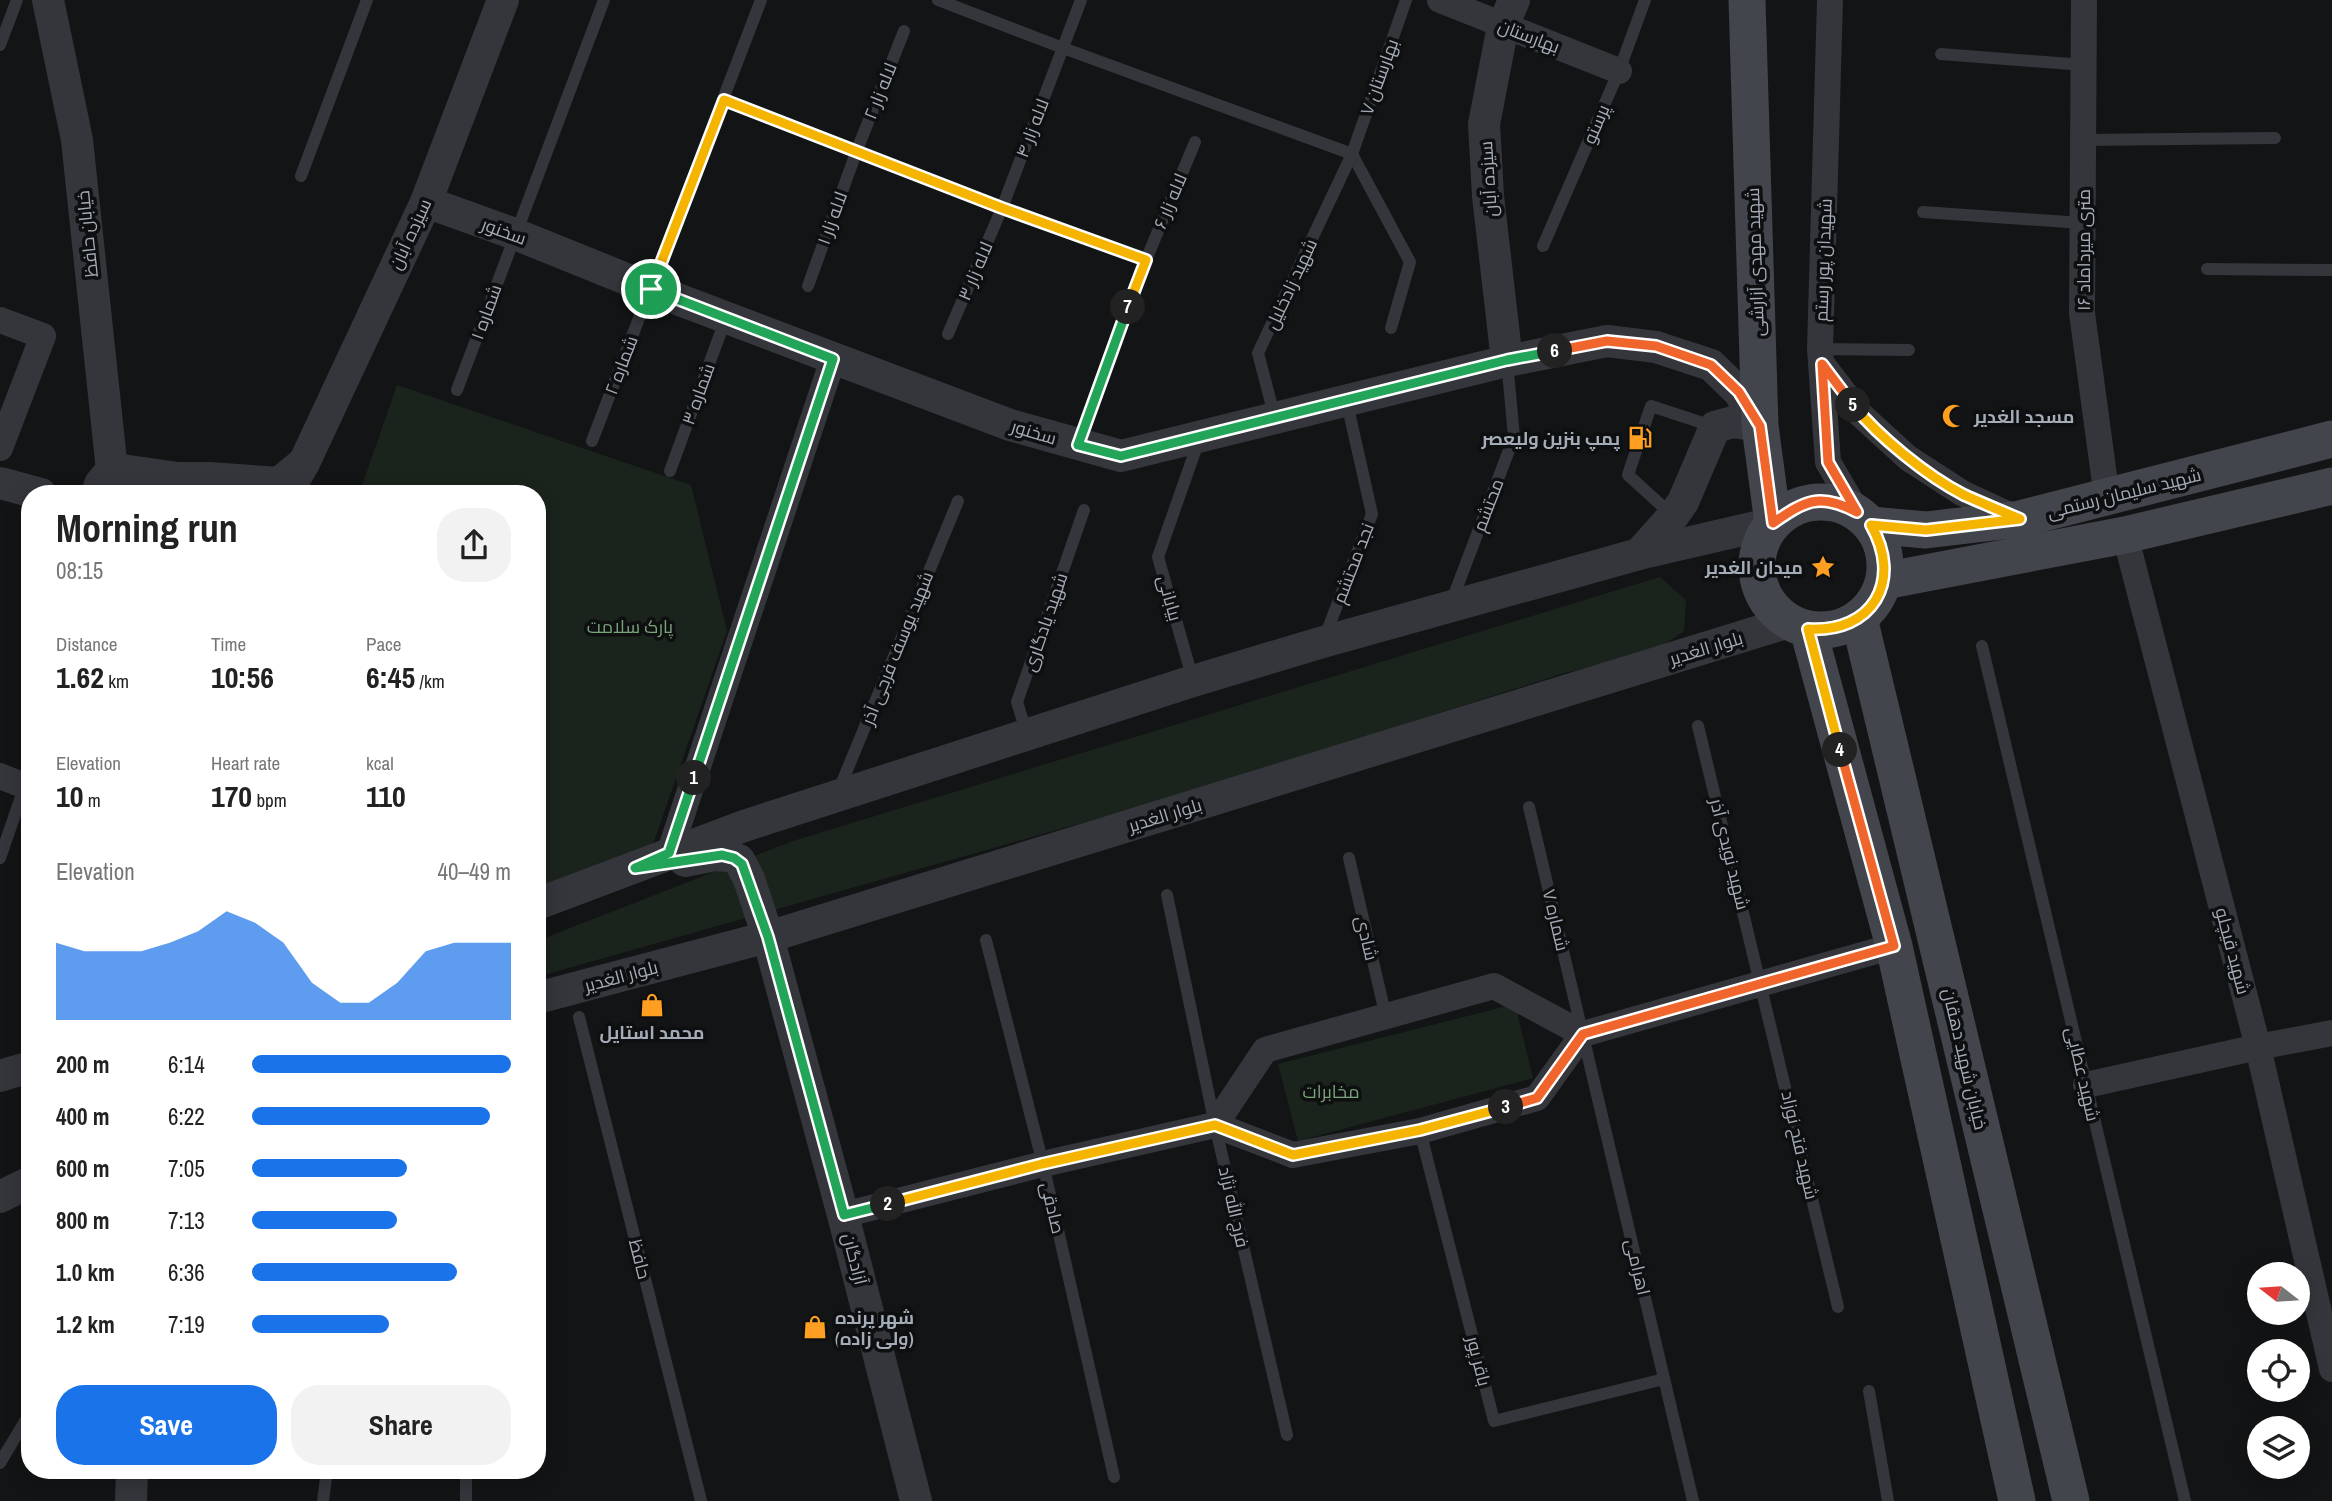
<!DOCTYPE html>
<html lang="en">
<head>
<meta charset="utf-8">
<style>
	body { margin:0; font-family:"Archivo Narrow",Cairo,sans-serif; background:#f2f2f2; color:#222; height:100vh; display:flex; flex-direction:column; font-size:26px; white-space:nowrap }
	* { box-sizing:border-box; margin:0 }
	p { font-size:23px; color:#767676 }
	.icon { flex:none; width:38px; height:38px; fill:none; stroke:currentColor; stroke-width:2; stroke-linecap:round; stroke-linejoin:round }
	.map { position:relative; flex:1; overflow:hidden }
	.side { position:absolute; left:21px; top:485px; width:525px; height:994px; display:flex; flex-direction:column; background:#fff; border-radius:28px; box-shadow:0 4px 18px #0003 }
	.side>* { flex:none }
	.needle { width:46px; rotate:287deg }
	.buttons { position:absolute; left:2247px; top:1262px; display:grid; gap:14px }
	.buttons a { display:grid; place-items:center; width:63px; height:63px; border-radius:50%; background:#fff; box-shadow:0 4px 18px #0003; font-size:35px }
	.pin { position:absolute; display:grid; place-items:center; width:60px; height:60px; color:#fff; margin:-30px; border:4px solid #fff; border-radius:50%; box-shadow:0 2px 7px #0007 }
	.km { position:absolute; width:35px; height:35px; margin:-18px; border-radius:50%; background:#222; color:#fff; font-size:19px; line-height:35px; text-align:center }
	.round { display:grid; place-items:center; flex:none; width:74px; height:74px; border-radius:28px; background:#f2f2f2 }
	.summary { display:flex; align-items:center; justify-content:space-between; height:119px; padding:0 35px }
	h1 { font-size:38px; font-weight:800; line-height:52px }
	.stats { display:grid; grid-template-columns:repeat(3,1fr); gap:10px; height:119px; padding:7px 35px }
	.stats div { display:grid; align-content:center }
	.stats b { font-size:30px; font-weight:800 }
	.stats small { font-size:19px; font-weight:400 }
	.stats p { font-size:19px }
	.chart { height:196px; padding:14px 35px }
	.chart p { display:flex; justify-content:space-between }
	.chart svg { width:100%; height:126px; margin-top:7px; fill:#1a73e8; opacity:.7 }
	.cta { display:flex; gap:14px; margin-top:auto; padding:14px 35px }
	.cta a { flex:1; height:80px; border-radius:28px; background:#1a73e8; color:#fff; font-size:28px; font-weight:800; line-height:80px; text-align:center }
	.cta a+a { background:#f2f2f2; color:#222 }
	ul { padding:0 35px; list-style:none; font-size:23px }
	li { display:grid; grid-template-columns:112px 84px 1fr; align-items:center; height:52px }
	li i { height:18px; border-radius:9px; background:#1a73e8 }
	.map>svg:first-child { display:block }
	.green { fill:#1b241c }
	.lines { fill:none; stroke-linecap:round; stroke-linejoin:round }
	.service { stroke:#34363b; stroke-width:12 }
	.minor { stroke:#34363b; stroke-width:26 }
	.tertiary { stroke:#34363b; stroke-width:32 }
	.secondary { stroke:#42454b; stroke-width:37 }
	.split-1-casing { stroke:#fff; stroke-width:14 }
	.split-2-casing { stroke:#fff; stroke-width:14 }
	.split-3-casing { stroke:#fff; stroke-width:14 }
	.split-4-casing { stroke:#fff; stroke-width:14 }
	.split-5-casing { stroke:#fff; stroke-width:14 }
	.split-6-casing { stroke:#fff; stroke-width:14 }
	.split-7-casing { stroke:#fff; stroke-width:14 }
	.split-8-casing { stroke:#fff; stroke-width:14 }
	.split-1 { stroke:#22a559; stroke-width:9 }
	.split-2 { stroke:#22a559; stroke-width:9 }
	.split-3 { stroke:#f5b400; stroke-width:9 }
	.split-4 { stroke:#f0652b; stroke-width:9 }
	.split-5 { stroke:#f5b400; stroke-width:9 }
	.split-6 { stroke:#f0652b; stroke-width:9 }
	.split-7 { stroke:#22a559; stroke-width:9 }
	.split-8 { stroke:#f5b400; stroke-width:9 }
	.labels { text-anchor:middle; dominant-baseline:central; stroke-width:7; stroke-linejoin:round; paint-order:stroke }
	.street-label { font-size:18px; fill:#a4acb7; stroke:#0e0f10 }
	.poi-label { font-size:18px; font-weight:bold; fill:#a4acb7; stroke:#0e0f10; text-anchor:start }
	.park-label { font-size:18px; fill:#7aa479; stroke:#0e0f10 }
</style>
</head>
<body>
<div class="map">
<svg width="2332" height="1501" viewBox="0 0 2332 1501">
	<rect width="100%" height="100%" fill="#131415"/>
	<g class="green">
		<path d="M397,385L691,485L727,631L640,882L537,909V494H359Z"/>
		<path d="M1660,577L1686,600L1684,631L1655,651L1561,674L1219,784L537,977V941L793,841Z"/>
		<path d="M1515,1004L1533,1078L1298,1141L1278,1064Z"/>
	</g>
	<g class="lines">
		<g class="service">
			<path d="M938,0L1063,48L1352,154L1410,262L1391,328"/>
			<path d="M0,45L17,0"/>
			<path d="M1941,54L2084,65"/>
			<path d="M724,100L1002,208L1146,260"/>
			<path d="M2083,140L2275,138"/>
			<path d="M301,176L367,0"/>
			<path d="M1923,212L2082,223"/>
			<path d="M1543,246L1619,71L1645,0"/>
			<path d="M2207,269L2332,270"/>
			<path d="M808,286L857,150L904,31"/>
			<path d="M948,334L1002,208L1081,0"/>
			<path d="M1820,349L1909,350"/>
			<path d="M457,390L604,0"/>
			<path d="M1275,418L1258,353L1352,154L1406,0"/>
			<path d="M592,441L761,0"/>
			<path d="M1078,444L1146,260L1195,142"/>
			<path d="M670,471L726,318"/>
			<path d="M1673,516L1628,475L1651,406L1715,427"/>
			<path d="M1451,603L1514,437L1507,361"/>
			<path d="M1324,639L1372,514L1347,403"/>
			<path d="M1982,646L2185,1501"/>
			<path d="M1193,680L1158,557L1199,440"/>
			<path d="M1698,726L1838,1307"/>
			<path d="M1027,734L1017,702L1084,510"/>
			<path d="M838,792L958,501"/>
			<path d="M1529,807L1693,1501"/>
			<path d="M0,858L30,771"/>
			<path d="M1349,858L1386,1017"/>
			<path d="M1167,895L1215,1125L1287,1435"/>
			<path d="M986,940L1043,1164L1114,1477"/>
			<path d="M579,1017L701,1501"/>
			<path d="M1420,1131L1494,1421L1664,1379"/>
			<path d="M1869,1391L1888,1501"/>
			<path d="M0,1463L30,1413"/>
			<path d="M323,1501L327,1470"/>
			<path d="M466,1501V1470"/>
		</g>
		<g class="minor">
			<path d="M1440,0L1619,71"/>
			<path d="M1830,0L1820,349L1828,462L1857,512"/>
			<path d="M2084,0L2082,313L2107,498"/>
			<path d="M0,320L43,336L0,448"/>
			<path d="M1822,364L1861,415L1908,458L1962,493L2018,519"/>
			<path d="M2125,535L2258,1047L2332,1369"/>
			<path d="M0,776L25,786"/>
			<path d="M669,854L833,359"/>
			<path d="M2086,1085L2258,1047L2332,1033"/>
			<path d="M1215,1125L1293,1155L1420,1131L1537,1098L1583,1034L1894,946"/>
			<path d="M1215,1125L1265,1050L1494,986L1583,1034"/>
			<path d="M843,1215L1043,1164L1215,1125"/>
		</g>
		<g class="tertiary">
			<path d="M48,0L77,140L112,470"/>
			<path d="M426,202L515,234L651,289L1010,425L1121,456L1507,361L1607,341L1656,347L1711,365L1739,392L1760,426"/>
			<path d="M1507,361L1488,196L1484,124L1503,26L1514,0"/>
			<path d="M0,483L41,494"/>
			<path d="M97,494L100,484L112,470H122L178,478H209L279,483L302,464"/>
			<path d="M286,494L304,463L426,202L503,0"/>
			<path d="M1639,554L1673,516L1683,502L1715,427L1733,422L1760,426"/>
			<path d="M685,861L715,855L729,856L739,860L749,879L768,937L843,1215L916,1501"/>
			<path d="M537,904L744,826L1193,681L1323,642L1639,554L1773,523"/>
			<path d="M537,998L768,937L1789,622"/>
			<path d="M0,1076L30,1067"/>
			<path d="M0,1197L30,1182"/>
			<path d="M131,1501L132,1470"/>
		</g>
		<g class="secondary">
			<path d="M1747,0L1760,426L1773,523"/>
			<circle cx="1821" cy="566" r="64"/>
			<path d="M1871,525L1926,530L2020,519L2332,439"/>
			<path d="M1884,581L2125,535L2332,486"/>
			<path d="M1859,618L2071,1501"/>
			<path d="M1808,629L1894,946L2017,1501"/>
		</g>
	</g>
	<g class="lines">
		<g class="split-1-casing">
			<path id="split-1" d="M651,289L833,359L694,778"/>
		</g>
		<g class="split-2-casing">
			<path id="split-2" d="M694,778L669,853L635,868L722,855L734,858L742,864L768,937L844,1215L888,1204"/>
		</g>
		<g class="split-3-casing">
			<path id="split-3" d="M888,1204L1042,1164L1215,1125L1293,1155L1420,1130L1506,1107"/>
		</g>
		<g class="split-4-casing">
			<path id="split-4" d="M1506,1107L1537,1098L1583,1034L1894,946L1840,750"/>
		</g>
		<g class="split-5-casing">
			<path id="split-5" d="M1840,750L1808,629C1873,633 1903,581 1871,525L1926,530L2020,519C2001,511 1982,503 1964,495C1927,476 1879,437 1853,405"/>
		</g>
		<g class="split-6-casing">
			<path id="split-6" d="M1555,351L1607,341L1656,346L1711,365L1739,392L1760,426L1773,523C1805,501 1819,492 1857,512L1828,462L1822,364L1853,405"/>
		</g>
		<g class="split-7-casing">
			<path id="split-7" d="M1128,307L1078,445L1121,456L1507,360L1555,351"/>
		</g>
		<g class="split-8-casing">
			<path id="split-8" d="M651,289L724,100L1002,208L1146,260L1128,307"/>
		</g>
		<use href="#split-1" class="split-1"/>
		<use href="#split-2" class="split-2"/>
		<use href="#split-3" class="split-3"/>
		<use href="#split-4" class="split-4"/>
		<use href="#split-5" class="split-5"/>
		<use href="#split-6" class="split-6"/>
		<use href="#split-7" class="split-7"/>
		<use href="#split-8" class="split-8"/>
	</g>
	<defs>
		<g id="mosque-bare" transform="scale(1.89)"><path d="M3.5-4.9A6 6 0 1 0 3.5 4.9A5 5 0 1 1 3.5-4.9Z" fill="#ff9f22" stroke="#0e0f10" stroke-width="2.5" paint-order="stroke"/></g>
		<g id="fuel-bare" transform="scale(1.89)"><path d="M-5.5-6h7V0h2V4h1.3V-2.5L3-4.5l.8-.8L6-3V5H2.5V1h-1V6h-7ZM-4.2-4.7v3.2H.2V-4.7Z" fill="#ff9f22" stroke="#0e0f10" stroke-width="2.5" paint-order="stroke"/></g>
		<g id="sight-bare" transform="scale(1.89)"><path d="M0-6L1.8-2.2L6-1.7L2.9 1.2L3.7 5.4L0 3.3L-3.7 5.4L-2.9 1.2L-6-1.7L-1.8-2.2Z" fill="#ff9f22" stroke="#0e0f10" stroke-width="2.5" paint-order="stroke"/></g>
		<g id="shop-bare" transform="scale(1.89)"><path d="M-5-2.5h2.3a2.7 3.5 0 0 1 5.4 0H5L5.5 6h-11ZM-1.5-2.5h3a1.5 2.3 0 0 0-3 0Z" fill="#ff9f22" stroke="#0e0f10" stroke-width="2.5" paint-order="stroke"/></g>
	</defs>
	<g fill-rule="evenodd">
		<use href="#mosque-bare" x="1954" y="416"/>
		<use href="#fuel-bare" x="1640" y="438"/>
		<use href="#sight-bare" x="1823" y="567"/>
		<use href="#shop-bare" x="652" y="1005"/>
		<use href="#shop-bare" x="815" y="1327"/>
	</g>
	<g class="labels">
		<g class="street-label">
			<text transform="translate(1529 36) rotate(21)">بهارستان</text>
			<text transform="translate(1379 77) rotate(-70)">بهارستان ۷</text>
			<text transform="translate(880 91) rotate(-68)">لاله زار ۲</text>
			<text transform="translate(1596 124) rotate(-67)">پرستو</text>
			<text transform="translate(1032 128) rotate(-69)">لاله زار ۴</text>
			<text transform="translate(1488 179) rotate(-94)">سیزده آبان</text>
			<text transform="translate(1170 201) rotate(-67)">لاله زار ۶</text>
			<text transform="translate(832 218) rotate(-70)">لاله زار ۱</text>
			<text transform="translate(504 231) rotate(20)">سخنور</text>
			<text transform="translate(87 234) rotate(-96)">خیابان حافظ</text>
			<text transform="translate(410 234) rotate(-65)">سیزده آبان</text>
			<text transform="translate(2083 250) rotate(-90)">۱۶ متری میرداماد</text>
			<text transform="translate(1823 260) rotate(-88)">شهیدان پور رستم</text>
			<text transform="translate(1755 262) rotate(-92)">شهید مهدی آزارشی</text>
			<text transform="translate(975 271) rotate(-67)">لاله زار ۳</text>
			<text transform="translate(1291 284) rotate(-65)">شهید زادخلیل</text>
			<text transform="translate(486 312) rotate(-70)">شماره ۱</text>
			<text transform="translate(621 365) rotate(-69)">شماره ۲</text>
			<text transform="translate(698 394) rotate(-70)">شماره ۳</text>
			<text transform="translate(1034 432) rotate(17)">سخنور</text>
			<text transform="translate(2124 493) rotate(-14)">شهید سلیمان رستمی</text>
			<text transform="translate(1488 505) rotate(-69)">محتشم</text>
			<text transform="translate(1353 563) rotate(-69)">نجد محتشم</text>
			<text transform="translate(1170 598) rotate(74)">بیابانی</text>
			<text transform="translate(1045 622) rotate(-71)">شهید یادگاری</text>
			<text transform="translate(897 648) rotate(-68)">شهید یوسف فرجی آذر</text>
			<text transform="translate(1706 648) rotate(-17)">بلوار الغدیر</text>
			<text transform="translate(1165 815) rotate(-17)">بلوار الغدیر</text>
			<text transform="translate(1730 854) rotate(76)">شهید نویدی آذر</text>
			<text transform="translate(1556 920) rotate(77)">شماره ۷</text>
			<text transform="translate(1367 938) rotate(77)">شادی</text>
			<text transform="translate(2233 951) rotate(75)">شهید قیچلو</text>
			<text transform="translate(621 976) rotate(-15)">بلوار الغدیر</text>
			<text transform="translate(1965 1059) rotate(77)">خیابان شهید دهقان</text>
			<text transform="translate(2083 1074) rotate(77)">شهید عطایی</text>
			<text transform="translate(1800 1145) rotate(77)">شهید فتح نوزاد</text>
			<text transform="translate(1234 1207) rotate(77)">فرج الله نژاد</text>
			<text transform="translate(1053 1208) rotate(77)">صادقی</text>
			<text transform="translate(640 1259) rotate(76)">حافظ</text>
			<text transform="translate(855 1259) rotate(76)">آزادگان</text>
			<text transform="translate(1638 1267) rotate(77)">اهرامی</text>
			<text transform="translate(1479 1361) rotate(76)">باقر پور</text>
		</g>
		<g class="poi-label">
			<text x="1974" y="416">مسجد الغدیر</text>
			<text x="1620" y="438" text-anchor="end">پمپ بنزین ولیعصر</text>
			<text x="1803" y="567" text-anchor="end">میدان الغدیر</text>
			<text x="652" y="1032" text-anchor="middle">محمد استایل</text>
			<text x="835" y="1317">شهر پرنده<tspan x="835" dy="21">(ولی زاده)</tspan></text>
		</g>
		<g class="park-label">
			<text x="630" y="626">پارک سلامت</text>
			<text x="1331" y="1091">مخابرات</text>
		</g>
	</g>
</svg>
<div class="buttons">
<a><svg class="needle" viewBox="-14 -14 28 28"><path d="M0-13l5 13h-10z" fill="#e53935"/><path d="M0 13l5-13h-10z" fill="#767676"/></svg></a>
<a><svg class="icon" aria-label="locate" viewBox="0 0 24 24"><circle cx="12" cy="12" r="6"/><path d="M12 2v4M12 18v4M2 12h4M18 12h4"/></svg></a>
<a><svg class="icon" aria-label="layers" viewBox="0 0 24 24"><path d="M12 4l9 5-9 5-9-5zM3 14l9 5 9-5"/></svg></a>
</div>
<div class="pin" style="left:651px;top:289px;background:#1e9e55"><svg class="icon" aria-label="arrive" viewBox="0 0 24 24"><path d="M6 21V4h12l-3 4 3 4H6"/></svg></div>
<b class="km" style="left:694px;top:778px">1</b>
<b class="km" style="left:888px;top:1204px">2</b>
<b class="km" style="left:1506px;top:1107px">3</b>
<b class="km" style="left:1840px;top:750px">4</b>
<b class="km" style="left:1853px;top:405px">5</b>
<b class="km" style="left:1555px;top:351px">6</b>
<b class="km" style="left:1128px;top:307px">7</b>
<section class="side">
<div class="summary"><div><h1>Morning run</h1><p>08:15</p></div><a class="round"><svg class="icon" aria-label="share" viewBox="0 0 24 24"><path d="M12 15V3M7 8l5-5 5 5M5 13v7h14v-7"/></svg></a></div>
<div class="stats">
<div><p>Distance</p><b>1.62<small> km</small></b></div>
<div><p>Time</p><b>10:56</b></div>
<div><p>Pace</p><b>6:45<small> /km</small></b></div>
</div>
<div class="stats">
<div><p>Elevation</p><b>10<small> m</small></b></div>
<div><p>Heart rate</p><b>170<small> bpm</small></b></div>
<div><p>kcal</p><b>110</b></div>
</div>
<div class="chart"><p><span>Elevation</span>40–49 m</p>
<svg viewBox="0 0 160 44" preserveAspectRatio="none"><path d="M0 44V17L10 20L20 20L30 20L40 17L50 13L60 6L70 10L80 17L90 31L100 38L110 38L120 31L130 20L140 17L150 17L160 17V44z"/></svg>
</div>
<ul>
<li><b>200 m</b>6:14<i style="width:100%"></i></li>
<li><b>400 m</b>6:22<i style="width:92%"></i></li>
<li><b>600 m</b>7:05<i style="width:60%"></i></li>
<li><b>800 m</b>7:13<i style="width:56%"></i></li>
<li><b>1.0 km</b>6:36<i style="width:79%"></i></li>
<li><b>1.2 km</b>7:19<i style="width:53%"></i></li>
</ul>
<div class="cta"><a>Save</a><a>Share</a></div>
</section>
</div>
</body>
</html>
